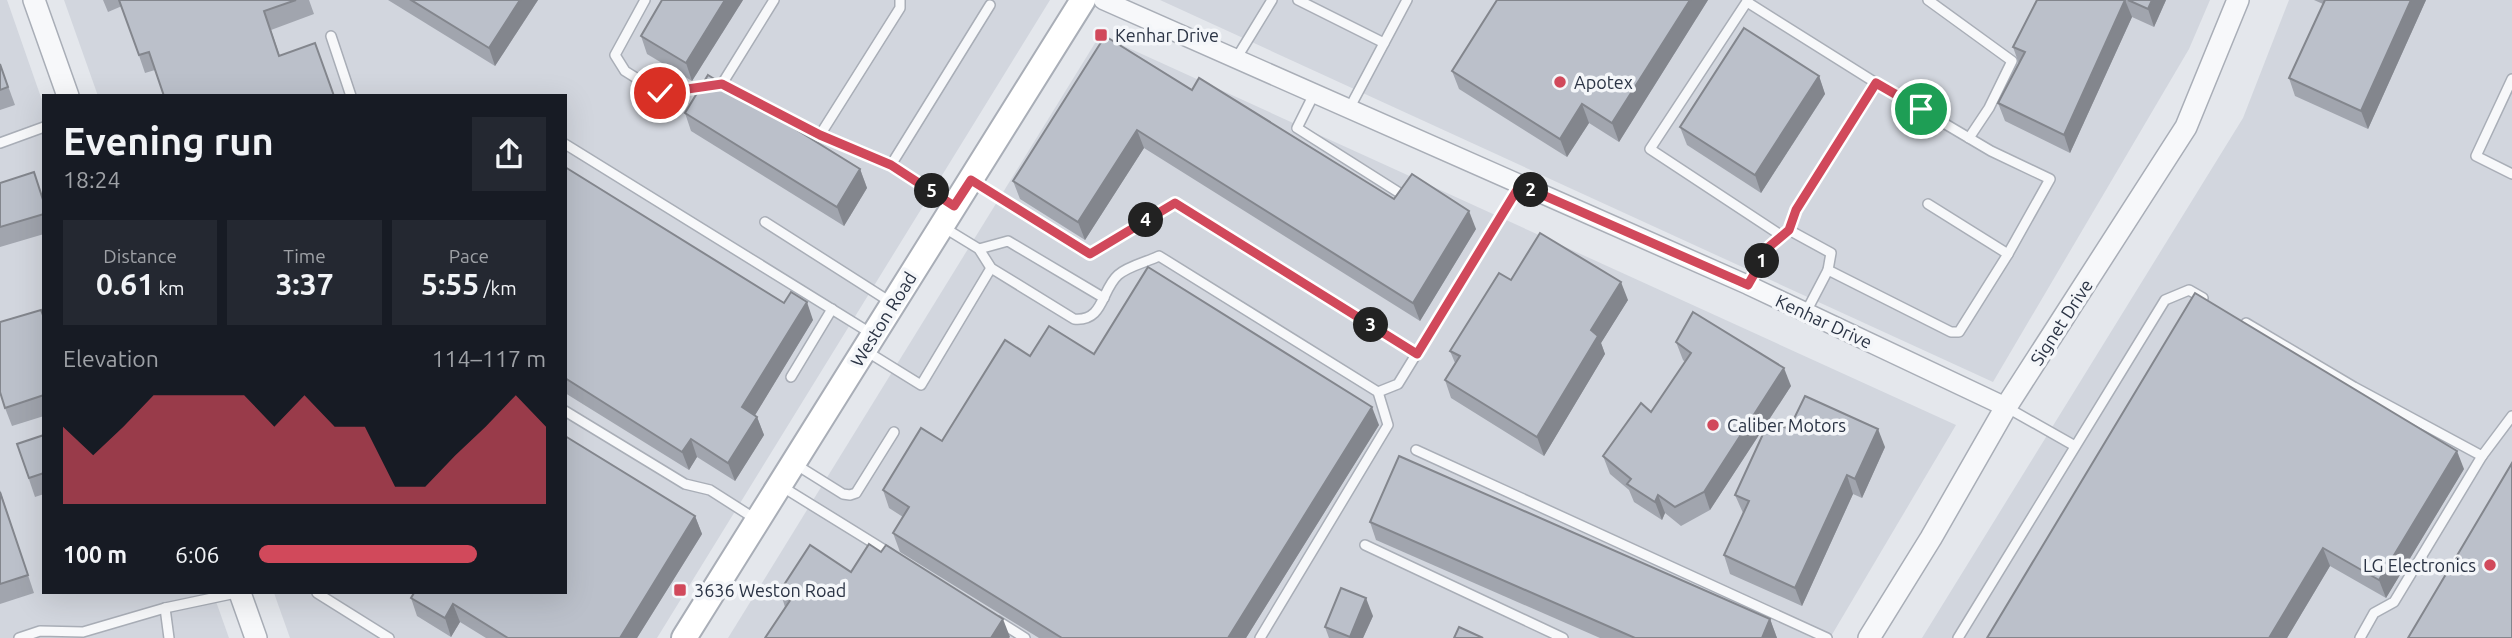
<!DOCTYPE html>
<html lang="en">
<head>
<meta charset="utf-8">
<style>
	body { margin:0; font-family:Ubuntu,sans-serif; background:#242831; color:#f1f3f6; height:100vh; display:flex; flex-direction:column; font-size:26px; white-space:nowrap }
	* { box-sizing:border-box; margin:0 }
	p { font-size:23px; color:#9ea1a6 }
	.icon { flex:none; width:38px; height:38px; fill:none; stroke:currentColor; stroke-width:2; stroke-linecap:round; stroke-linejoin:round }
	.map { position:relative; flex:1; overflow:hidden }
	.panel { position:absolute; left:42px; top:94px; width:525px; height:500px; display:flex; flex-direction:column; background:#171b24; border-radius:0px; box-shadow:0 7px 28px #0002 }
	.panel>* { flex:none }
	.pin { position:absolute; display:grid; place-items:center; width:60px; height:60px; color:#fff; margin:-30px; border:4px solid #fff; border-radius:50%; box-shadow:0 2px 7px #0007 }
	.km { position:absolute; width:35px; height:35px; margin:-18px; border-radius:50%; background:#222; color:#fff; font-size:19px; line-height:35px; text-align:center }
	.round { display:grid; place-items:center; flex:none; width:74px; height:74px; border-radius:0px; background:#242831 }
	.head { display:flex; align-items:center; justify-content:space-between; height:119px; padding:0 21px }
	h1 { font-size:38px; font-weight:700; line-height:52px }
	.metrics { display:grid; grid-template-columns:repeat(3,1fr); gap:10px; height:119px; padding:7px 21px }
	.metrics div { display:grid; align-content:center; border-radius:0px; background:#242831; text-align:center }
	.metrics b { font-size:30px; font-weight:700 }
	.metrics small { font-size:19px; font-weight:400 }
	.metrics p { font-size:19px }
	.chart { height:196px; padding:14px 21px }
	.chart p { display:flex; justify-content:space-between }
	.chart svg { width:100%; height:126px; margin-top:7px; fill:#d1495b; opacity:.7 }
	ul { padding:0 21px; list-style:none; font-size:23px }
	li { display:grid; grid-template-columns:112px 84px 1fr; align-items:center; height:52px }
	li i { height:18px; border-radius:9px; background:#d1495b }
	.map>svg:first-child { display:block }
	.built { fill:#d2d6de }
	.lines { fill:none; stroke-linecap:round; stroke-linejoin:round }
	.service-casing { stroke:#a9aeb7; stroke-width:12 }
	.minor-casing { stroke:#a9aeb7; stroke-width:21 }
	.tertiary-casing { stroke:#a9aeb7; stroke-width:24 }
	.secondary-casing { stroke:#a9aeb7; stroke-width:28 }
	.service { stroke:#f7f8fa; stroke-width:9 }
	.minor { stroke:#f7f8fa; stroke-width:18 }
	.tertiary { stroke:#f7f8fa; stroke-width:21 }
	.secondary { stroke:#fff; stroke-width:24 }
	.wall { fill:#a1a5ae }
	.shaded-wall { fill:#83868d }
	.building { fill:#bbc0ca; stroke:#83868d; stroke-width:2 }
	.route-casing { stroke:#fff; stroke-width:14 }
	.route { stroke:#d1495b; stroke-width:9 }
	.poi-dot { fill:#d1495b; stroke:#f4f6f9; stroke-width:2.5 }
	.labels { text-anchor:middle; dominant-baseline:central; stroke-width:7; stroke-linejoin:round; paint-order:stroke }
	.poi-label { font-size:18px; fill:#2b3445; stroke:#f4f6f9; text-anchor:start }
	.street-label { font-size:18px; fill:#2b3445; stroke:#f4f6f9 }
</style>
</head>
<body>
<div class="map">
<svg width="2512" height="638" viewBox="0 0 2512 638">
	<rect width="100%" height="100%" fill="#e4e7ec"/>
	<g class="built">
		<path d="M0,0H7L44,106V593H213L229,638H0Z"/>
		<path d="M64,0H1050L657,638H290L274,593H565V96H98Z"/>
		<path d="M1160,0H2210L2189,49L1993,382Z"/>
		<path d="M2289,0H2512V638H1922L2243,118Z"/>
		<path d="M1100,35L1956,425L1830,638H728Z"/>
	</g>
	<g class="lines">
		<g class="service-casing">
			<g id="service">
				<path d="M645,0L615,55L625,71L660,93L722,84L820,135"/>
				<path d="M1298,0L1384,43"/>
				<path d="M1748,0L1650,149L1782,236"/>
				<path d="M1928,0L2012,61L1989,108L1969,138"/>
				<path d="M1747,2L1876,83L1991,151L2050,179L2008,254L1959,332H1951L1828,270"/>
				<path d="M331,36L351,96"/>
				<path d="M1236,59L1272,0"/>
				<path d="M2512,79L2476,156L2512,174"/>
				<path d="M722,84L774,0"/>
				<path d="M1314,94L1297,128L1398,192"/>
				<path d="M1349,109L1407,0"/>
				<path d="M0,143L44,127"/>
				<path d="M565,144L872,334"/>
				<path d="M891,165L820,135L900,8V0"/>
				<path d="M972,180L1090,254L1175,203L1417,354"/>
				<path d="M1928,204L2008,254"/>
				<path d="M952,205L891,165L990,5"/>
				<path d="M765,222L892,303"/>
				<path d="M943,227L979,249L991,268L1074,319C1104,322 1101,290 1118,275C1128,266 1147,262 1159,256L1378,392L1388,425L1260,638"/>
				<path d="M1789,230L1796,210L1876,83"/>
				<path d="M979,249L1008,241L1104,298"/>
				<path d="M1748,285L1770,246L1789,230L1831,253L1828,270L1806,312"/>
				<path d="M2246,323L2354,387L2482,456L2512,416"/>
				<path d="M866,351L921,385L991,268"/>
				<path d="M791,377L832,309"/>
				<path d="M1378,392L1398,384L1520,185"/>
				<path d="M2006,407L2075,446"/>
				<path d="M565,411L685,484L710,490L757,520"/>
				<path d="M1416,450L1827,638"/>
				<path d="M795,464L843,494L850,495L856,493L894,432"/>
				<path d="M781,486L891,554"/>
				<path d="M1365,545L1563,638"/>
				<path d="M317,593L389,638"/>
				<path d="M165,608L169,638"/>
				<path d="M998,621L1025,638"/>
				<path d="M19,638L40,631L83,632L165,608L236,593"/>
				<path d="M1958,638L2165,300L2189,290L2203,298"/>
				<path d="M2360,638L2374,613L2394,602L2482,456"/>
			</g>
		</g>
		<g class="minor-casing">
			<path id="minor" d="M1103,0L1748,285L2006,407"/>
		</g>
		<g class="tertiary-casing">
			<g id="tertiary">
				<path d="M34,0L68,96"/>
				<path d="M240,593L256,638"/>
				<path d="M1869,638L1931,538L2006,407L2186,127L2238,0"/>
			</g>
		</g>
		<g class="secondary-casing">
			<path id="secondary" d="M684,638L1083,0"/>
		</g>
		<use href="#service" class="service"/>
		<use href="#minor" class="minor"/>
		<use href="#tertiary" class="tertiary"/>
		<use href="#secondary" class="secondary"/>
	</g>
	<g class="wall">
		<path d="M103,0H309L314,14L271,30L280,56L334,96L155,70L145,73L122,6L108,12Z"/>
		<path d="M388,0H538L495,66Z"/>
		<path d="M743,0L692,81L647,54L641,36Z"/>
		<path d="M1497,0H1708L1619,142L1589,123L1567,157L1459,89L1452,71Z"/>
		<path d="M2037,0H2166L2154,27L2132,17L2070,153L2005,121L1998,103L2019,64L2013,47Z"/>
		<path d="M2314,0H2426L2368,129L2295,96L2289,78L2323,4Z"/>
		<path d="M0,64L15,105L0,110Z"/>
		<path d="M1819,76L1825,94L1761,193L1687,145L1680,127Z"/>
		<path d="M1192,90L1394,199L1476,229L1420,321L1144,148L1085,240L1020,199L1013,181Z"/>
		<path d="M685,113L860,169L867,188L844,226L691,131Z"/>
		<path d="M565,167L784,303L813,320L755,415L757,417L764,435L735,481L697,457L689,470L565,393Z"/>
		<path d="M0,183L44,200V234L0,247Z"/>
		<path d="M1511,280L1628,300L1601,343L1605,354L1544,456L1451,398L1445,380L1455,363L1450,351Z"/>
		<path d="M44,318V416L12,426L5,408Z"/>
		<path d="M1676,342L1791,386L1710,510L1681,526L1665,513L1662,520L1634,502L1629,490L1610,474L1603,456L1651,412L1685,362L1683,360Z"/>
		<path d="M1094,354L1379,425L1246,638H1039L900,552L893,533L903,517L889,508L883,490L942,441L1030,356Z"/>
		<path d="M1789,429L1885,447L1862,498L1853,494L1802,606L1730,574L1724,555L1743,513L1735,495Z"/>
		<path d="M44,435V494L35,497L17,444Z"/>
		<path d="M2464,469L2386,598L2330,566L2287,638H1987Z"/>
		<path d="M0,490L34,593L0,604Z"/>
		<path d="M695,516L702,534L637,638H486L460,622L451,637L417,616L411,598Z"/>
		<path d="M1370,522L1770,619L1777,638H1600L1376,540Z"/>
		<path d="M851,572L1010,637L785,607L780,591Z"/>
		<path d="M1373,616L1363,638H1329L1325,627Z"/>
	</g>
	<g class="shaded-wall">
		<path d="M520,0H538L495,66L489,48Z"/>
		<path d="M725,0H743L692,81L686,63Z"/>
		<path d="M1690,0H1708L1619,142L1612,123Z"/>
		<path d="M2125,0L2132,17L2070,153L2064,135Z"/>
		<path d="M2152,0H2166L2154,27L2148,9Z"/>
		<path d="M2411,0H2426L2368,129L2361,111Z"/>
		<path d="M1819,76L1825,94L1761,193L1755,175Z"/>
		<path d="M1582,104L1589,123L1567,157L1560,139Z"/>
		<path d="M1137,130L1144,148L1085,240L1078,222Z"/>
		<path d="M860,169L867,188L844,226L837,207Z"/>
		<path d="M1469,211L1476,229L1420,321L1413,303Z"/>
		<path d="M1621,282L1628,300L1601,343L1605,354L1544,456L1537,437L1591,330Z"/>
		<path d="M807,302L813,320L749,425L742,407Z"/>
		<path d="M1784,368L1791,386L1710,510L1704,492Z"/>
		<path d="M1372,407L1379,425L1246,638H1228Z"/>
		<path d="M757,417L764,435L735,481L728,463Z"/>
		<path d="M1878,429L1885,447L1862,498L1855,479Z"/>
		<path d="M691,439L697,457L689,470L682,452Z"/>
		<path d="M2457,451L2464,469L2386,598L2379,580Z"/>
		<path d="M1847,475L1853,494L1802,606L1795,588Z"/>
		<path d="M1658,495L1665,513L1662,520L1655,502Z"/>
		<path d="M695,516L702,534L637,638H620Z"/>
		<path d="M2323,548L2330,566L2287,638H2269Z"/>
		<path d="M1366,598L1373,616L1363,638H1350Z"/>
		<path d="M453,604L460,622L451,637L445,618Z"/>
		<path d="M1003,619L1010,637L1009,638H991Z"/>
		<path d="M1770,619L1777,638H1762Z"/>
	</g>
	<g class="building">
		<path d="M119,0H296L264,11L279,56L315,43L334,96H164L149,52L139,55Z"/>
		<path d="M411,0H520L489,48Z"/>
		<path d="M662,0H725L686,63L641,36Z"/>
		<path d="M1497,0H1690L1612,123L1582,104L1560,139L1452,71Z"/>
		<path d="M2037,0H2125L2064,135L1998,103L2025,52L2013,47Z"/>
		<path d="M2128,0H2152L2148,9Z"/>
		<path d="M2325,0H2411L2361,111L2289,78Z"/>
		<path d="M1744,28L1819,76L1755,175L1680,127Z"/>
		<path d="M1105,36L1192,90L1199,78L1394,199L1412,174L1469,211L1413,303L1137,130L1078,222L1013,181Z"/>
		<path d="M0,64L8,87L0,90Z"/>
		<path d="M708,75L860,169L837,207L685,113Z"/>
		<path d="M565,167L784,303L791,292L807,302L742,407L757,417L728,463L691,439L682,452L565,378Z"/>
		<path d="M34,172L44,203V214L0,227V183Z"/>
		<path d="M1540,233L1621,282L1591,330L1598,336L1537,437L1445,380L1460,356L1450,351L1499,273L1511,280Z"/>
		<path d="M1148,267L1372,407L1228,638H1062L893,533L909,507L883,490L921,428L942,441L1005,340L1030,356L1049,326L1094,354Z"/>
		<path d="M2195,293L2457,451L2379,580L2323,548L2269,638H1987Z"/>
		<path d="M41,310L44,318V395L5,408L0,392V322Z"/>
		<path d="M1693,312L1784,368L1704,492L1675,507L1658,495L1655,502L1627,484L1631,479L1603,456L1641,403L1651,412L1691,353L1676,342Z"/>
		<path d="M1805,396L1878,429L1855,479L1847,475L1795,588L1724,555L1749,501L1735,495L1769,421L1789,429Z"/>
		<path d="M44,435V473L29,478L17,444Z"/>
		<path d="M565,436L695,516L620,638H508L453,604L445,618L411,598L414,593H565Z"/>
		<path d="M1399,456L1770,619L1762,638H1635L1370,522Z"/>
		<path d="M2512,463V638H2408Z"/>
		<path d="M0,492L28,575L0,584Z"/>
		<path d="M869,544L881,552L886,545L1003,619L991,638H765L791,599L780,591L810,545L851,572Z"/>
		<path d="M1341,588L1366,598L1350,637L1325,627Z"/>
		<path d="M1459,627L1483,638H1454Z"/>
	</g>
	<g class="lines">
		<g class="route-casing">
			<path id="route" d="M660,93L722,84L820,135L891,165L954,206L971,180L1090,254L1175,203L1417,354L1520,185L1748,285L1770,246L1789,230L1796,210L1876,83L1921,109"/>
		</g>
		<use href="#route" class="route"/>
	</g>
	<g class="poi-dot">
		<rect x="1094" y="28" width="14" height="14" rx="3.5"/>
		<circle cx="1560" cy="82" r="7"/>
		<circle cx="1713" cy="425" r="7"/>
		<circle cx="2490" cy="565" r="7"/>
		<rect x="673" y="583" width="14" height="14" rx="3.5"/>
	</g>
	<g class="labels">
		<g class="poi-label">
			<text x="1115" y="35">Kenhar Drive</text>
			<text x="1574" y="82">Apotex</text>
			<text x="1727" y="425">Caliber Motors</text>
			<text x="2476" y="565" text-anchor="end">LG Electronics</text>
			<text x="694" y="590">3636 Weston Road</text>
		</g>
		<g class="street-label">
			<text transform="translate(883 319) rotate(-58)">Weston Road</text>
			<text transform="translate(1824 321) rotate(25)">Kenhar Drive</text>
			<text transform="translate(2061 322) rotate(-57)">Signet Drive</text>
		</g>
	</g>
</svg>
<div class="pin" style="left:1921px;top:109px;background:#1e9e55"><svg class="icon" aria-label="arrive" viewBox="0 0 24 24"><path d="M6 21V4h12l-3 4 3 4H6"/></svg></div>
<div class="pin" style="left:660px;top:93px;background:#d93025"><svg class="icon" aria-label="check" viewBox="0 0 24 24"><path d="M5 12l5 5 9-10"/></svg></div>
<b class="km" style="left:1762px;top:261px">1</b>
<b class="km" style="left:1531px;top:190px">2</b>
<b class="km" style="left:1371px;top:325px">3</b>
<b class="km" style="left:1146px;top:220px">4</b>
<b class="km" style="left:932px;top:191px">5</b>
<section class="panel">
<div class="head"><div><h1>Evening run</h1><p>18:24</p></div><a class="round"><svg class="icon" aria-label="share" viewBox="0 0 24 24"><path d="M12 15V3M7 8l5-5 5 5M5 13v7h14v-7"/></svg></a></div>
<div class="metrics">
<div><p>Distance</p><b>0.61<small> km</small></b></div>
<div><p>Time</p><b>3:37</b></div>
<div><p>Pace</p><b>5:55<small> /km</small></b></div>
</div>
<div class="chart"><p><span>Elevation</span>114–117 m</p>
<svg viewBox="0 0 160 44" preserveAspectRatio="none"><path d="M0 44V17L10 27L20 17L30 6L40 6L50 6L60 6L70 17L80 6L90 17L100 17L110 38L120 38L130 27L140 17L150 6L160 17V44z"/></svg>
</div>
<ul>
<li><b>100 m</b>6:06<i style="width:76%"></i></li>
</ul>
</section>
</div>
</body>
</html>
